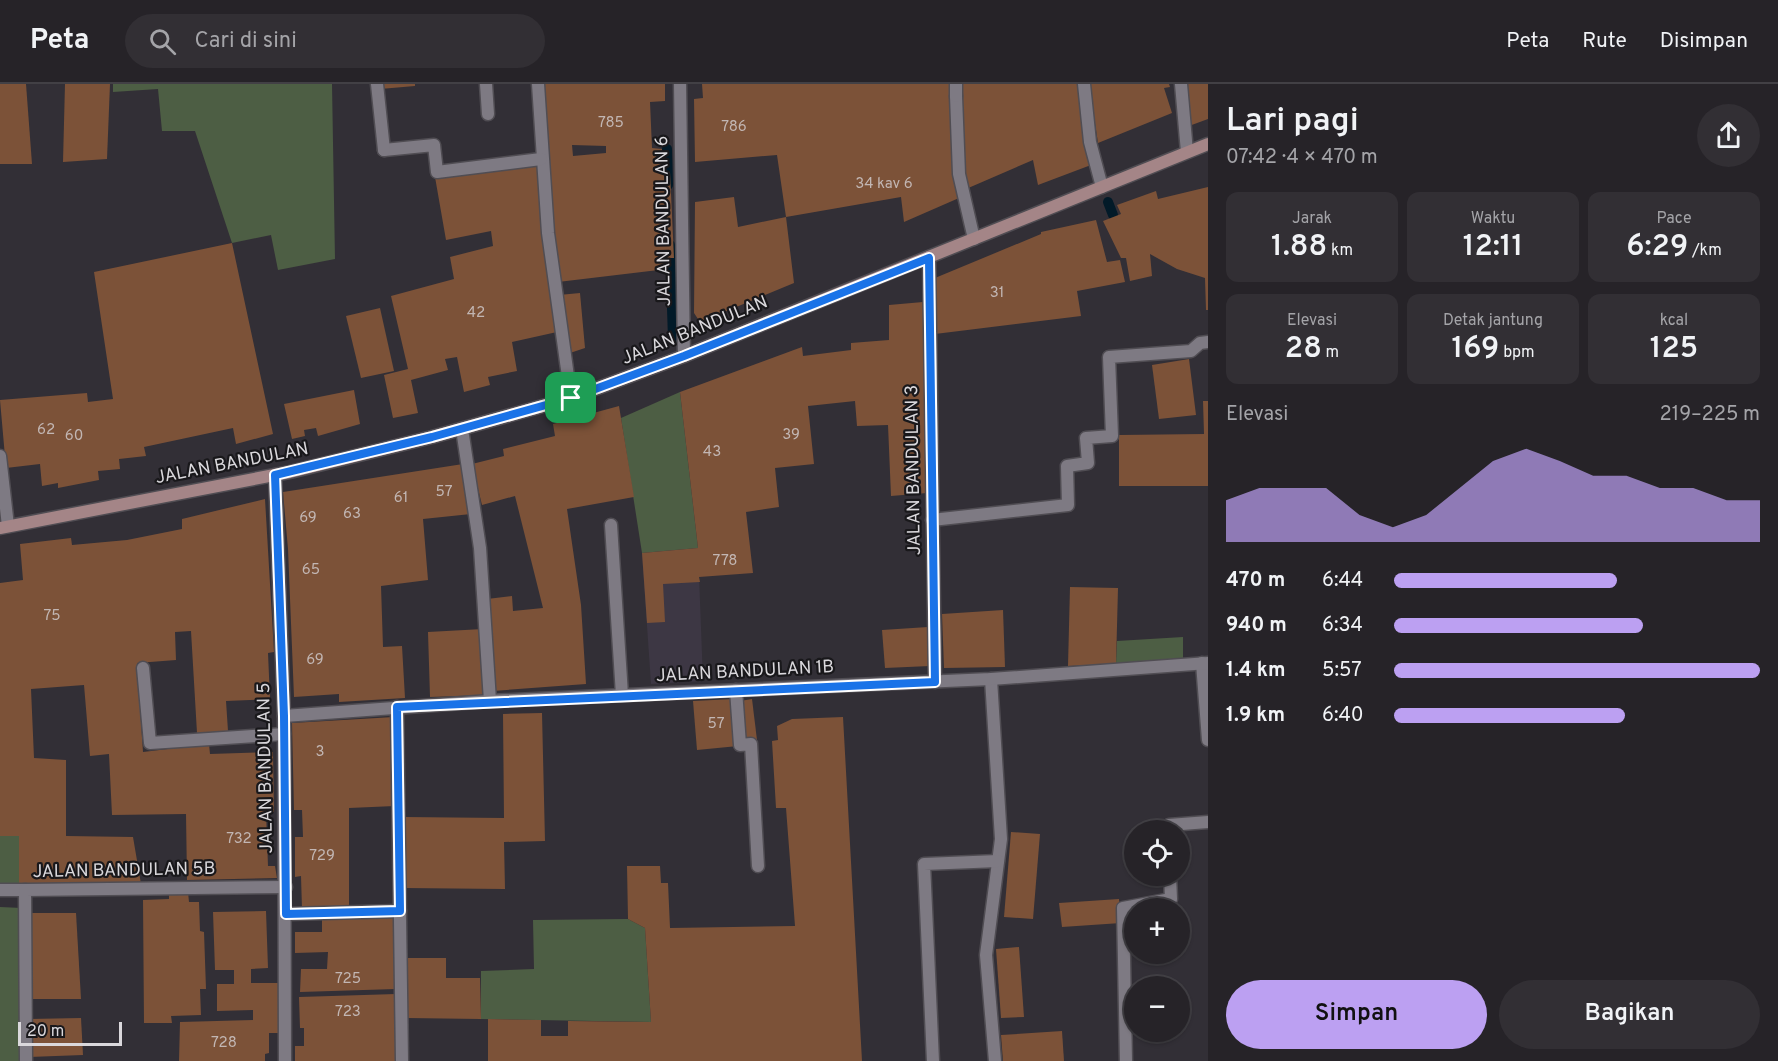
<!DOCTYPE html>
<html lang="id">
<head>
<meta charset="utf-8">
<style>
	body { margin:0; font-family:Overpass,sans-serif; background:#322f34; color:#f1f3f6; height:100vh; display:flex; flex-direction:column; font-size:22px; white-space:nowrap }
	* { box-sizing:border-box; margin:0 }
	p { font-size:20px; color:#a4a4a8 }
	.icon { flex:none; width:33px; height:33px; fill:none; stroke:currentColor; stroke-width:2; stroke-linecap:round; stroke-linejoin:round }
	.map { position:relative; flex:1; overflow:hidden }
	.side { display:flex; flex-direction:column; background:#262328; width:570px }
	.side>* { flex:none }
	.controls { position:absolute; left:1124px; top:736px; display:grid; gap:12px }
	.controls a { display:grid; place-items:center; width:66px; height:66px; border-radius:50%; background:#262328; box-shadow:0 2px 4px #0004,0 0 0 2px #424045; font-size:30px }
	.scale { position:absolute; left:18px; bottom:15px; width:104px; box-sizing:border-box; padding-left:6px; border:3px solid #dad8dc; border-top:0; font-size:16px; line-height:21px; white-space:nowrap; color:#dad8dc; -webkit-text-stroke:4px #19181b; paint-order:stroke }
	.pin { position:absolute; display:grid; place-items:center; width:51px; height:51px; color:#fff; margin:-26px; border-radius:12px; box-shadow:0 3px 9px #0006 }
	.round { display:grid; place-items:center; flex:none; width:63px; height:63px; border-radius:32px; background:#322f34 }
	.summary { display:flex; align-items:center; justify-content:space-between; height:102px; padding:0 18px }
	h1 { font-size:33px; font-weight:600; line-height:45px }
	.stats { display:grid; grid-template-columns:repeat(3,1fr); gap:9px; height:102px; padding:6px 18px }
	.stats div { display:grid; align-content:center; border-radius:12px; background:#322f34; text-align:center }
	.stats b { font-size:30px; font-weight:600 }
	.stats small { font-size:16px; font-weight:400 }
	.stats p { font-size:16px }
	.chart { height:168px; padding:12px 18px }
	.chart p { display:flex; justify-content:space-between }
	.chart svg { width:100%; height:108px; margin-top:6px; fill:#bca0f2; opacity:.7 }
	.cta { display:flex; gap:12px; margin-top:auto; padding:12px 18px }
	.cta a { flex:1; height:69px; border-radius:36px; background:#bca0f2; color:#111; font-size:24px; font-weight:600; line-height:69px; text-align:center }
	.cta a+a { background:#322f34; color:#f1f3f6 }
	ul { padding:0 18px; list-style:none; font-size:20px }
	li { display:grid; grid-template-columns:96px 72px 1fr; align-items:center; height:45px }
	li i { height:15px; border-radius:8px; background:#bca0f2 }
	header { display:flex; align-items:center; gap:36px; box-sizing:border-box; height:84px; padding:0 30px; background:#262328; border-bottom:2px solid #424045 }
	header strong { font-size:28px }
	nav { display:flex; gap:33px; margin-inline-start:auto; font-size:21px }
	.search { width:420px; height:54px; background:#322f34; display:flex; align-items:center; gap:15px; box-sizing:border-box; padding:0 21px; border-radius:33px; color:#a4a4a8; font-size:22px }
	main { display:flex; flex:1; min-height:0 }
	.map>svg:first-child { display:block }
	.built { fill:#3d3744 }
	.green { fill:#4d5e44 }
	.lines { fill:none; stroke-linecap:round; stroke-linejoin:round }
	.stream { stroke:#021a28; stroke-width:10 }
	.building { fill:#7c5238; fill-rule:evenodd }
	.service-casing { stroke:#504d53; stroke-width:15 }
	.minor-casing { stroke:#504d53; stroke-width:15 }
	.secondary-casing { stroke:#504d53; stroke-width:15 }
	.service { stroke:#7e7a83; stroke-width:12 }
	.minor { stroke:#7e7a83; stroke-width:12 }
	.secondary { stroke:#a48587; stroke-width:12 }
	.route-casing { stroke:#fff; stroke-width:12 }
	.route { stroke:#1a73e8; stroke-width:8 }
	.labels { text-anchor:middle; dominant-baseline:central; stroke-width:4.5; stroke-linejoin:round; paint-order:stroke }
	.number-label { font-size:15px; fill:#c2b6b3 }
	.street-label { font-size:18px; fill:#dad8dc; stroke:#19181b }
</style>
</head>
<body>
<header>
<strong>Peta</strong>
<div class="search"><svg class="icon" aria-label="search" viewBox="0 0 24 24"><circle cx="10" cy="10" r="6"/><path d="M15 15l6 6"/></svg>Cari di sini</div>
<nav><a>Peta</a><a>Rute</a><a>Disimpan</a></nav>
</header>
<main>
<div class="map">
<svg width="1208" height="977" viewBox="0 0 1208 977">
	<rect width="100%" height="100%" fill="#322f36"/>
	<path class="built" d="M698,464L703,597L651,600L642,469Z"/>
	<g class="green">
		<path d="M113,0H332L335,175L278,186L271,151L232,159L195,47H162L158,5L113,8Z"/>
		<path d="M680,308L698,464L642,469L621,334Z"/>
		<path d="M1183,553V575L1116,580L1117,557Z"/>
		<rect x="0" y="752" width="19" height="48"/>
		<path d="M0,823L22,824L21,977H0Z"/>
		<path d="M628,835L645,844L651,938L481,935V887L534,885L533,836Z"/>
	</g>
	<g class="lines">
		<g class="stream">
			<path d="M667,65L668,101"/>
			<path d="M1108,118L1113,131"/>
			<path d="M670,161L673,255"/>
		</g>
	</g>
	<g class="building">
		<path d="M0,0H26L32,80H0Z"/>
		<path d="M65,0H110L107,75L63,78Z"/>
		<path d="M380,0H415V2L380,5Z"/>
		<path d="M541,0H665V17L650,18L652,64L662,65L663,87L670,88L674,174H666L667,185L558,198ZM572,61L606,62V69L573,72Z"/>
		<path d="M702,0H951L959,114L904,138L901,113L786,133L794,199L700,238L694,229L695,118L734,113L738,143L786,133L777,71L695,78L694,15L703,14Z"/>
		<path d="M960,0H1080L1091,81L1038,101L1033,76L966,105L961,79Z"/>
		<path d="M1089,0H1169L1170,3L1164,4L1172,29L1098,59Z"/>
		<path d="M1187,0H1208V35L1189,42Z"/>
		<path d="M538,77L557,248L512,258L517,287L488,293L490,301L464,308L457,273L445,275L448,286L411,296L418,329L393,334L384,291L408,285L391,212L454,195L450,173L493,162L491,147L446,156L435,93Z"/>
		<path d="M1208,103V226H1206L1205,194L1177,185L1150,170L1152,192L1130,197L1126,174H1121L1103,137L1121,130L1117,121L1156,107L1158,115Z"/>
		<path d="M1096,136L1107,178L1120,176L1125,198L1077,207L1081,232L935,250V194L1041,150V148Z"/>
		<path d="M232,159L273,350L236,360L233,344L144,363L146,372L119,375L120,385L98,387L99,396L58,404V399L42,402L40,380L6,384L0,316L87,309L88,318L113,315L94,188Z"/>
		<path d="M580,209L585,264L567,270L559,211Z"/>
		<path d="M923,218L927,409L891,412L888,341L857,342L855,317L808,322L814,380L775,384L779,423L746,428L753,489L699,493L700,498L663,500L665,538L647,539L642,469L698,464L680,308L802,263L803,272L851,266V259L889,256V221Z"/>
		<path d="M380,224L394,287L361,294L346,232Z"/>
		<path d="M1189,275L1196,331L1159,335L1152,281Z"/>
		<path d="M354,306L360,340L318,352L316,344L304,346L305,352L292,355L284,320Z"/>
		<path d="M1203,317H1208V402H1119V351L1204,350Z"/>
		<path d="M619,322L634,413L567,425L581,521L586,600L493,607L487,515L512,512L513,527L543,524L515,412L482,421L472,380L504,372L503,365L555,352L553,340Z"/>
		<path d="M463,380L471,430L423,435L428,496L381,502L383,563L402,562L405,614L339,618V610L294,613L288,465L283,408Z"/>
		<path d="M265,415L274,568L268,569L270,615L226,617L228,647L197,649L191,547L175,548L176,576L137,579L143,668L209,660L210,670L273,668L274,728H266L268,782H275L277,794L187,796L186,730L112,731L109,670L90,672L84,601L31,605L34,674L66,676V752L133,753L141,800H19V752H0V499L23,496L20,460L71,454L72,461L127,456L182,445V435Z"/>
		<path d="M1070,503L1118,504L1116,580L1068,582Z"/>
		<path d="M1003,526L1005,583L944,584L942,530Z"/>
		<path d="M928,543L930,582L885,584L882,546Z"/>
		<path d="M483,545L486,611L430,613L428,548Z"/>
		<path d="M734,615L738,662L697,666L693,617Z"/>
		<path d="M752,615L757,656L743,658L740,617Z"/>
		<path d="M542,629L545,757L504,758L505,805L404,804L403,733L504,734L503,630Z"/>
		<path d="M394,633L395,722L349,724V824L302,825L301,792L295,793V753H303L302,726H294L292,639Z"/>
		<path d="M843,633L862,977H488V935L541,936V952H568V937L651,938L645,844L628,835L627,782H660L661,799H668L670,844L795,842L786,724H776L772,657L778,656L777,642L792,635Z"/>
		<path d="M1011,748L1040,750L1033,835L1004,833Z"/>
		<path d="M169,808H188L189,818H199L200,847L204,848L206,905H200L201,931L171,932L172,939H144L143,816L169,815Z"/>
		<path d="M1119,815L1121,839L1062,843L1059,819Z"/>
		<path d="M266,827L268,884L251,885V899H280L279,949H269V969L265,970V977H179L180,938L253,936V926L217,927V900H234V886H215L213,828Z"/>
		<path d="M28,829H76L81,915H28Z"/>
		<path d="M396,831V905L300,908L301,885H327L328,868L295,869V848H322V833Z"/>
		<path d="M1019,863L1024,933L1001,934L996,865Z"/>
		<path d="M408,874H446V894H480L481,935L407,934Z"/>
		<path d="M396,910L398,977H295V962H304V944H300L299,913Z"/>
		<path d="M81,934L83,971L29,973V935Z"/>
		<path d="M1062,947L1064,977H1003L1001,951Z"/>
	</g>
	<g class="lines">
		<g class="service-casing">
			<g id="service">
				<path d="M538,0L548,149L571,314"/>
				<path d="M956,12L959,90L974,155"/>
				<path d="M384,66L434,61L437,88L541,75"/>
				<path d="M462,345L480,464L490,617"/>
				<path d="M0,372L8,442"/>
				<path d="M932,436L1068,421L1067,382L1088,379L1086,354L1112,352L1109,273L1191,267L1200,259L1208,258"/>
				<path d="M611,441L622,611"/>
				<path d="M1202,579L1208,656"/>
				<path d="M991,595L1001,755L986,871L995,977"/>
				<path d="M736,606L740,661L751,660L758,782"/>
				<path d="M1169,747V741L1208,738"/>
				<path d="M286,830L400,827"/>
				<path d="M933,977L924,780L998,777"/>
				<path d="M1126,977L1123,824L1171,815L1170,792"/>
			</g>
		</g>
		<g class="minor-casing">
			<g id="minor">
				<path d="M377,0L384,66"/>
				<path d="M486,0L488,30"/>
				<path d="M680,0L684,272"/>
				<path d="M956,0V12"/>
				<path d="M1084,0L1090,58L1102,103"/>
				<path d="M1181,0L1187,68"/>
				<path d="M929,173L935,598"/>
				<path d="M275,391L284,632L285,977"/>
				<path d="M143,584L150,659L284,650"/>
				<path d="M397,623L402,977"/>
				<path d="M284,632L490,617L991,595L1208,579"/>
				<path d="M0,806H25"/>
				<path d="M26,977L25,806L286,803"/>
			</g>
		</g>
		<g class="secondary-casing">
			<path id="secondary" d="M0,444L290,388L432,353L571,314L684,272L1208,60"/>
		</g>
		<use href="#service" class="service"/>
		<use href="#minor" class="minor"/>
		<use href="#secondary" class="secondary"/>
	</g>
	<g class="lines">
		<g class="route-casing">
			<path id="route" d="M929,174L935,598L397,623L400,827L286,830L284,632L275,391L432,353L571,314L684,272Z"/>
		</g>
		<use href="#route" class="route"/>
	</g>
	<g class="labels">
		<g class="number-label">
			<text x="611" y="39">785</text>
			<text x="734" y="43">786</text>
			<text x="884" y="100">34 kav 6</text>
			<text x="997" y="209">31</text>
			<text x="476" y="229">42</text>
			<text x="46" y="346">62</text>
			<text x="791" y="351">39</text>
			<text x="74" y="352">60</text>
			<text x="712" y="368">43</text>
			<text x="444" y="408">57</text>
			<text x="401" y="414">61</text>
			<text x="352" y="430">63</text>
			<text x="308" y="434">69</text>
			<text x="725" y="477">778</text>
			<text x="311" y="486">65</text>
			<text x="52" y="532">75</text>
			<text x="315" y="576">69</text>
			<text x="716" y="640">57</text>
			<text x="320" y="668">3</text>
			<text x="239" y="755">732</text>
			<text x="322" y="772">729</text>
			<text x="348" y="895">725</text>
			<text x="348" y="928">723</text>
			<text x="224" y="959">728</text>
		</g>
		<g class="street-label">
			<text transform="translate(664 137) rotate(-91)">JALAN BANDULAN 6</text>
			<text transform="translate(695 247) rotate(-22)">JALAN BANDULAN</text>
			<text transform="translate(232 380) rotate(-11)">JALAN BANDULAN</text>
			<text transform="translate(914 386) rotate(-91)">JALAN BANDULAN 3</text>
			<text transform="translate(745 588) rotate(-3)">JALAN BANDULAN 1B</text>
			<text transform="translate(266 684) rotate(-91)">JALAN BANDULAN 5</text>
			<text transform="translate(124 787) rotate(-1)">JALAN BANDULAN 5B</text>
		</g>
	</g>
</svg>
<div class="controls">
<a><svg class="icon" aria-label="locate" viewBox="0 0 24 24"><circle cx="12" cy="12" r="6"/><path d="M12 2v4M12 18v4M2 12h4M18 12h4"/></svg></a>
<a>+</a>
<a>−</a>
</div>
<div class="scale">20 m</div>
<div class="pin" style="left:571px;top:314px;background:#1e9e55"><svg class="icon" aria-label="arrive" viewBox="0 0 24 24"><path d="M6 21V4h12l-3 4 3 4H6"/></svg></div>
</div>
<section class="side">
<div class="summary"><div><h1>Lari pagi</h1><p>07:42 · 4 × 470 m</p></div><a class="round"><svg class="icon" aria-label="share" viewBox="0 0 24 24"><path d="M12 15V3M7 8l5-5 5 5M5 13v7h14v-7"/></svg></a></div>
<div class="stats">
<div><p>Jarak</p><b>1.88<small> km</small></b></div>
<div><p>Waktu</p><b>12:11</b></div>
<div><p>Pace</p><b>6:29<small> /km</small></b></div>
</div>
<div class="stats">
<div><p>Elevasi</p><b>28<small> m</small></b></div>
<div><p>Detak jantung</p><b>169<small> bpm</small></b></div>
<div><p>kcal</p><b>125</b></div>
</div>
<div class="chart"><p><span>Elevasi</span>219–225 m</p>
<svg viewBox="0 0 160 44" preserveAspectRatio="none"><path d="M0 44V27L10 22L20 22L30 22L40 33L50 38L60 33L70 22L80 11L90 6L100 11L110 17L120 17L130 22L140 22L150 27L160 27V44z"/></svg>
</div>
<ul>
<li><b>470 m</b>6:44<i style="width:61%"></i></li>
<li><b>940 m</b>6:34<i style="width:68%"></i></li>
<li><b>1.4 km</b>5:57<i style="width:100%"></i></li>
<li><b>1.9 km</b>6:40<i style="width:63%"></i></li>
</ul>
<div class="cta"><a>Simpan</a><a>Bagikan</a></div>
</section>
</main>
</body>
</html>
